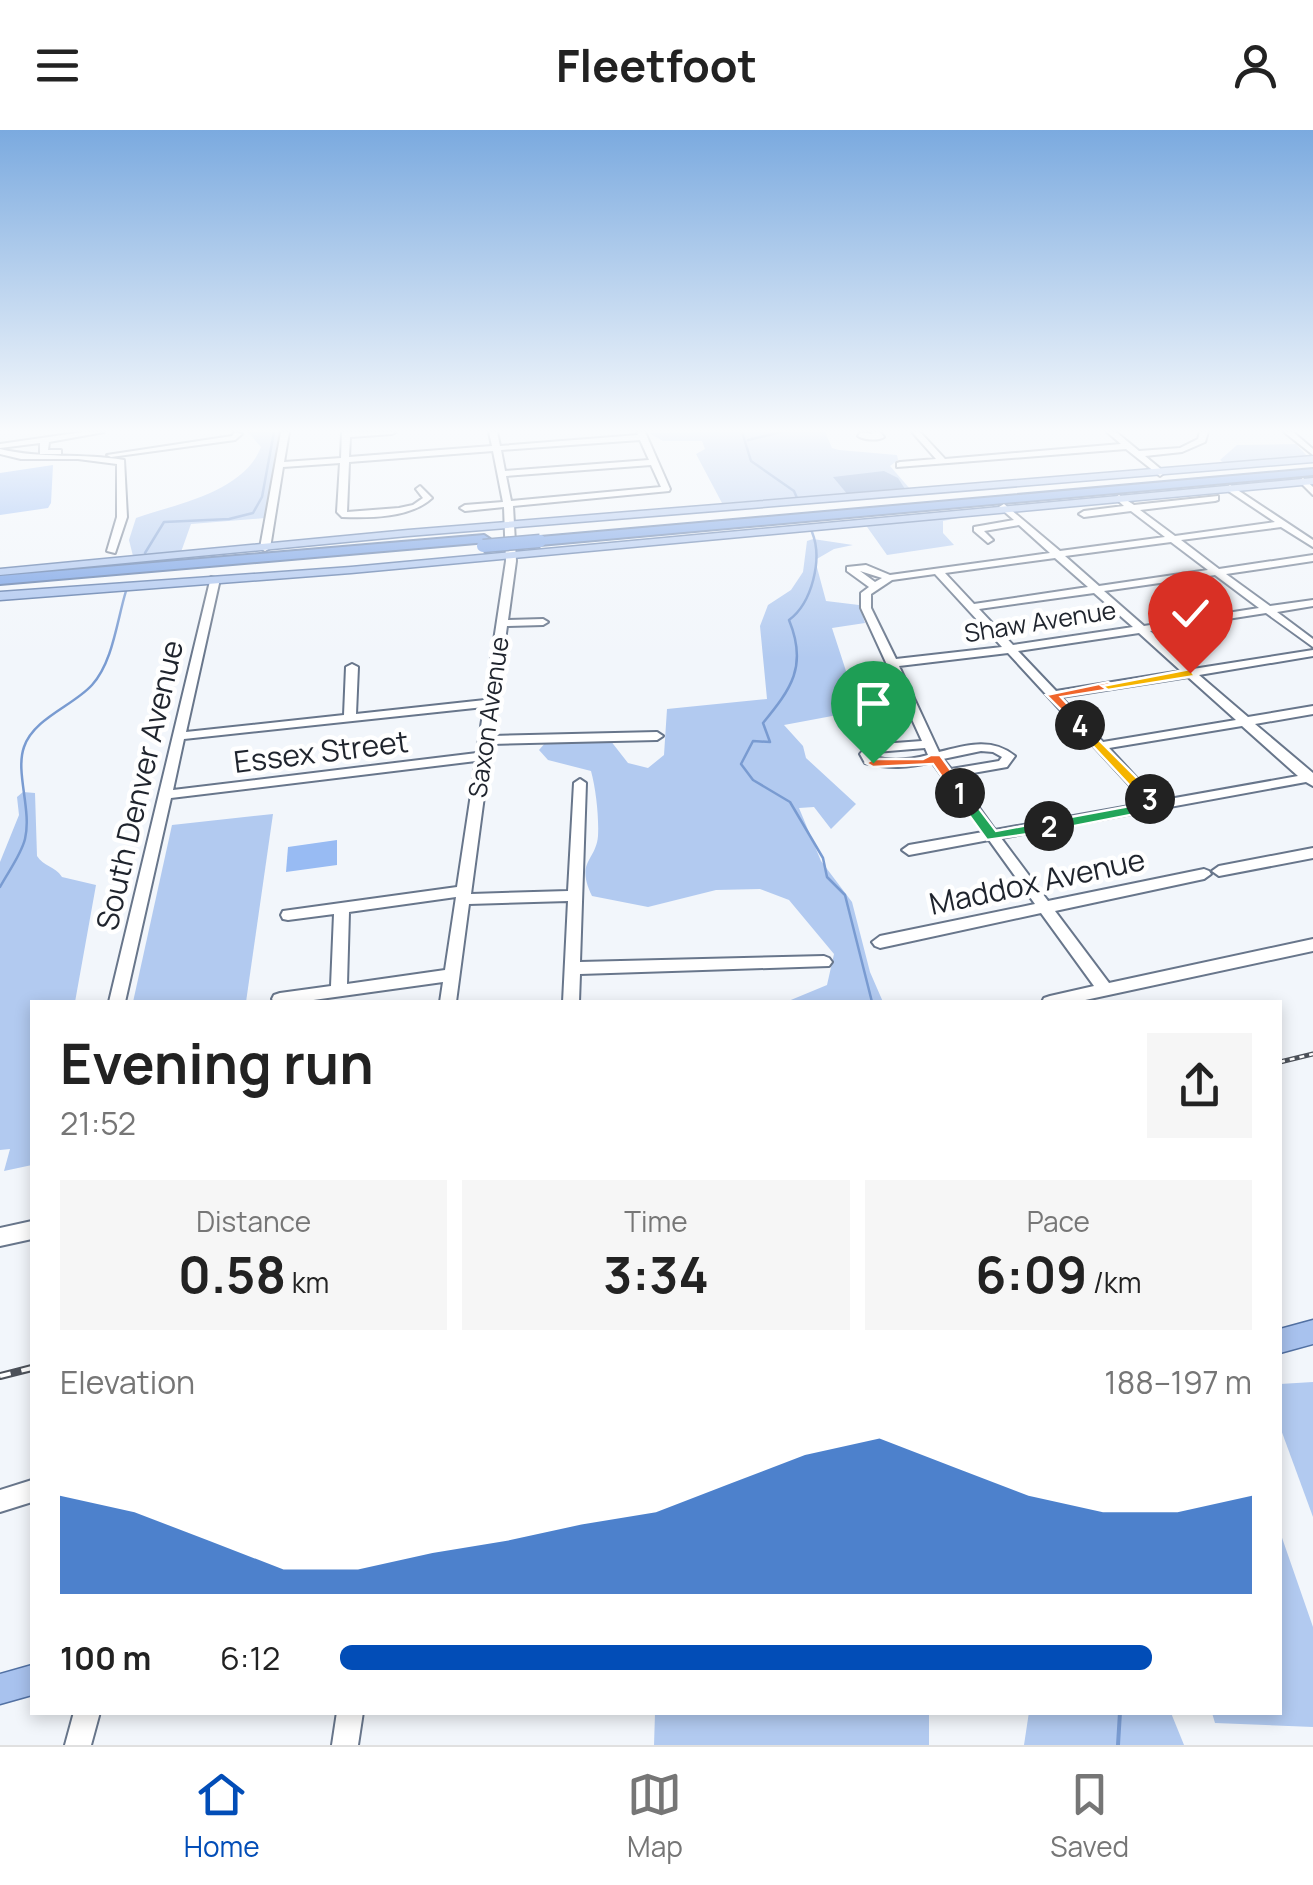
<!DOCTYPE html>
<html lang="en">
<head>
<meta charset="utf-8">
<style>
	body { margin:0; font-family:Manrope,sans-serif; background:#f6f6f6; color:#222; height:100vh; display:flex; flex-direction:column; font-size:38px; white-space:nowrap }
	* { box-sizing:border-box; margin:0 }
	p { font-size:32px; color:#767676 }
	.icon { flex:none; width:55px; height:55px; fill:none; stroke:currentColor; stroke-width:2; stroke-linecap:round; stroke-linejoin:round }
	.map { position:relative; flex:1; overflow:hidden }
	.side { position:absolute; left:30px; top:870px; width:1252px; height:715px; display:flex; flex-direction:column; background:#fff; border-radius:0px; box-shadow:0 5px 15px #0003 }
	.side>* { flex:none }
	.pin { position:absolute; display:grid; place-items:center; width:85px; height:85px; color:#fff; margin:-102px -42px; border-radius:50% 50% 50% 0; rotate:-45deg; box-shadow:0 0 10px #0007 }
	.pin .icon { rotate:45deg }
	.km { position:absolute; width:50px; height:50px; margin:-25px; border-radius:50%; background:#222; color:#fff; font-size:28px; line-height:50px; text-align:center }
	.round { display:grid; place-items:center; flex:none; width:105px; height:105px; border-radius:0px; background:#f6f6f6 }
	.head { display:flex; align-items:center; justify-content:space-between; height:170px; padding:0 30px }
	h1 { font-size:55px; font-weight:700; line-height:75px }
	.figures { display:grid; grid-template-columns:repeat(3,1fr); gap:15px; height:170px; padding:10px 30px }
	.figures div { display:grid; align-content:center; border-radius:0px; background:#f6f6f6; text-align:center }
	.figures b { font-size:50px; font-weight:700 }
	.figures small { font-size:28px; font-weight:400 }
	.figures p { font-size:28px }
	.chart { height:280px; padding:20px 30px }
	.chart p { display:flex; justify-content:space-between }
	.chart svg { width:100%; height:180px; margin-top:10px; fill:#024db7; opacity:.7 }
	ul { padding:0 30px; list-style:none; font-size:32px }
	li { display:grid; grid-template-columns:160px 120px 1fr; align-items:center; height:75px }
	li i { height:25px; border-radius:12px; background:#024db7 }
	header { display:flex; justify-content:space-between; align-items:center; height:130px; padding:0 30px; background:#fff; font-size:45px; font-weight:700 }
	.tab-bar { display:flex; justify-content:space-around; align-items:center; height:140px; border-top:2px solid #e0e0e0; background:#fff; font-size:28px; color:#767676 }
	.tab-bar a { display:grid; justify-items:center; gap:5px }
	.tab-bar .on { color:#024db7 }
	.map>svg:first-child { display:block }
	.green { fill:#b2caf0 }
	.water { fill:#799bd1 }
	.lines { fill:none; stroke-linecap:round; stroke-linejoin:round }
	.stream-far1 { stroke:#799bd1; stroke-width:2.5 }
	.stream { stroke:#799bd1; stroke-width:4 }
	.building { fill:#98bbf3 }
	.minor-casing { stroke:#68768b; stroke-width:4 }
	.major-casing { stroke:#5271a3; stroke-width:3 }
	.highway-casing { stroke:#5271a3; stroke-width:4 }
	.minor { fill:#fff; fill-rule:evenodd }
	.major { fill:#a8c2ee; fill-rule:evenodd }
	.highway { fill:#6e9ae3; fill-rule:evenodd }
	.rail-far1-casing { stroke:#4d525a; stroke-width:5 }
	.rail-casing { stroke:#4d525a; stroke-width:8 }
	.rail-far1 { stroke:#fff; stroke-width:2.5; stroke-dasharray:5; stroke-linecap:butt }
	.rail { stroke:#fff; stroke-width:4; stroke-dasharray:11; stroke-linecap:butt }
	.highway-bridge-casing { stroke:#5271a3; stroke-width:15; stroke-linecap:butt }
	.highway-bridge { stroke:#6e9ae3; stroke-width:12 }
	.split-1 { fill:#f0652b; stroke:#fff; stroke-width:2.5 }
	.split-2 { fill:#22a559; stroke:#fff; stroke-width:2.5 }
	.split-3 { fill:#22a559; stroke:#fff; stroke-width:2.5 }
	.split-4 { fill:#f5b400; stroke:#fff; stroke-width:2.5 }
	.split-5 { fill:#f0652b; stroke:#fff; stroke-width:2.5 }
	.split-6 { fill:#f5b400; stroke:#fff; stroke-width:2.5 }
	.labels { text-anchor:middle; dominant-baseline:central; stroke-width:9; stroke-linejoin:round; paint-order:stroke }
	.far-street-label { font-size:25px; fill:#1f242d; stroke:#fff }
	.street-label { font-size:30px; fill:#1f242d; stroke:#fff }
</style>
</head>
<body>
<header><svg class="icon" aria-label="menu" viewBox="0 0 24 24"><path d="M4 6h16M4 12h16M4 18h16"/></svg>Fleetfoot<svg class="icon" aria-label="person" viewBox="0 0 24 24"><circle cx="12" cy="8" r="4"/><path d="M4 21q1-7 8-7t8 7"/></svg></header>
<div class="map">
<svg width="1313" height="1615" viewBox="0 0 1313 1615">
	<rect width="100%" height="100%" fill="#f2f6fb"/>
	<g class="green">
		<path d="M248,302H279L265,388L191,394L181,422L133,426L129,410L136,388C176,374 244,362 261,317Z"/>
		<path d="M825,302L832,318L839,320L897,325L898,330L890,336L911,360L722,373L696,324L705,319L702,311H663L649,303Z"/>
		<path d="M1296,314L1308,327L1224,333L1220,330L1237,315Z"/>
		<path d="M973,385L943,391V403L954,415L887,425L865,394Z"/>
		<path d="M813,409L853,415L834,419L815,430L826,471L859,475L865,493L832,498L859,581L784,595L803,616L806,628L856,674L831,699L814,677L799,678L821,731L852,772L870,842L883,872H786L827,855L834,824L789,770L760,759L716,760L648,777L592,766C575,731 596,731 598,706C599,687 596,659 591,641L548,630L539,620L546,612L610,610L628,633L648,638L664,625L667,579L767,569L760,496L768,475L791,460L803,442L807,411Z"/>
		<path d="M23,662L35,663L37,726C43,736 55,736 62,747L96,755L75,872H32V1035L4,1041L10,1019L0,1020V732L19,685L17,667Z"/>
		<path d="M273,684L246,872H133L172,695Z"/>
		<path d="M1313,1252V1387L1280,1297V1254Z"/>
		<path d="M1280,1402L1313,1497V1597L1215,1593L1212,1583L1280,1582Z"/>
		<path d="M1029,1582L1171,1583L1184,1615H1024Z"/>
		<path d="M655,1583H929V1615H654Z"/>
	</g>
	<path class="water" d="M884,341L898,348L905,359L848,365L833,347Z"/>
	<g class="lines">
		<g class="stream-far1">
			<path d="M742,302L751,331L794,361L797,368"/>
			<path d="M748,310L781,302"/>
			<path d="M812,402C823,429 812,473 789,490C808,536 791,559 763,593L770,612L753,611L741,634L753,650L790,672L823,728L827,747L845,765L872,872"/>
			<path d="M145,423L164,392L229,389L253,383L262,367L274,302"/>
			<path d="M0,757C8,742 21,725 25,709C32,680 15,642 24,617C34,588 73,576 92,555C113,532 117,490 126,461"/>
		</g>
		<path class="stream" d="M1118,1615L1120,1582"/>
	</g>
	<g class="building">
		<path d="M53,335L51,373L48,378L0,385V343Z"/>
		<path d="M337,710V735L286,742L288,717Z"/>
	</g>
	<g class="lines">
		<g class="minor-casing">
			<g id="minor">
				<path d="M83,302H104L49,312L48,320H61V324H40V313L0,318V314Z"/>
				<path d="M235,302L242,304L235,310L111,327L107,325L232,306Z"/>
				<path d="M281,302H289L284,332L341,328L342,302H396L392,304L350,307L349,327L492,316L489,302H497L500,316L638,305L637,302H645L670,359L669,361L513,376L516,431L508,490L543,489L548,492L543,495L507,496L492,606L657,602L663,606L657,610L491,614L471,764L568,761L574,653L580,649L586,653L580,832L824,826L829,828L832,832L829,836L580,844L579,872H563L568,771L469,774L456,872H440L443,852L299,872H274L272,869L274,865L280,863L331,856L334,784L288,790L283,789L281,785L283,781L457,757L476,631L171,668L125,872H109L211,447L220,449L186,602L344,585L346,537L352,534L358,537L356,584L485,570L506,431L504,377L465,381L460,378L465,375L503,372L493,321L349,332L347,382L399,378L413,375L423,368L416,359L420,356L432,368C410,388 371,388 342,387L337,382L340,333L283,337L270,418L265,421L260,418ZM640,310L649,330L505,341L501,320ZM651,335L661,357L511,371L506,346ZM484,577L477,623L173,660L184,609ZM456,767L445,840L347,854L349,782Z"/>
				<path d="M861,302L873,304L871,302H880L884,307C878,311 864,310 858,306Z"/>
				<path d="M912,302H920L945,329L1121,314L1107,302H1116L1139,321L1180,318L1198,309L1200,302H1208L1205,312L1182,322L1145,326L1163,341L1164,343L1160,346L1126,319L897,337V333L900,332L936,329Z"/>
				<path d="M1284,302H1293L1313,319V325Z"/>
				<path d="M0,319C40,329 83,323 124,330L127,387L115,423L107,421L117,387V334L78,329H21L0,324Z"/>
				<path d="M1303,348L1313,357V365L1299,351Z"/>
				<path d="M1230,355L1313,410V417L1281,397L1181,410L1219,439L1313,425V431L1226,444L1270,476L1313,470V476L1277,482L1313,509V517L1266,483L1150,501L1193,539L1313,520V526L1199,545L1248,587L1313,576V584L1255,594L1313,643V656L1306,652L1001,708L1048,771L1204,739L1209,741L1211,744L1204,749L1055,781L1109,853L1313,809V821L1076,872H1042L1044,868L1050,866L1094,856L1041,783L880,818L875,816L872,812L880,806L1035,774L989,710L909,725L902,720L909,715L983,702L932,632C908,638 889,639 865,633L860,624L868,615L922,611L861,478V463L869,457L847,441V437L866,435L890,445L1050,423L1019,395L984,401L993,410L988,413L974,401V397L1014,390L999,377L1004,374L1060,421L1165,407L1131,381L1084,387L1079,384L1084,381L1124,376L1115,368L1119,365L1134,375L1218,366V370L1215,371L1140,380L1175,406L1275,392L1227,360L1226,358ZM1171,412L1208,440L1099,456L1065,426ZM1055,428L1088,457L974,474L945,443ZM860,441L882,448L875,452ZM935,444L1002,517L896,529L871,478V464L892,450ZM1215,445L1259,478L1144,496L1104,461ZM1094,463L1133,497L1013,515L979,479ZM1139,503L1181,541L1056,561L1018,521ZM1008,523L1146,673L995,700L956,646L1007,637L1015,626C992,607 966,615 939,622L899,536ZM1188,547L1236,590L1103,612L1061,567ZM1242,596L1298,646L1158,671L1109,618ZM925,618L928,625C910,630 893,632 874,627L873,625L876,622ZM981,621L993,622L1002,627L999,631L951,639L943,629Z"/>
				<path d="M1313,718V728L1219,746L1212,741L1219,736Z"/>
				<path d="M32,1091V1109L0,1116V1098Z"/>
				<path d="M32,1350V1372L0,1382V1360Z"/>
				<path d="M74,1582H100L91,1615H65Z"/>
				<path d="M337,1582H363L358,1615H332Z"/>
			</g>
		</g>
		<g class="major-casing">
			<g id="major">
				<path d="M1313,326V332L408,406L0,445V439L408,400Z"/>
				<path d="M1313,348V354L351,443L0,470V462L351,437Z"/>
				<path d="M1313,1190V1214L1280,1223V1199Z"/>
				<path d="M32,1535V1565L0,1574V1544Z"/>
			</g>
		</g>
		<g class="highway-casing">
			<g id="highway">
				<path d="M1313,339V345L540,415L534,411L540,407Z"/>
				<path d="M484,405L490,409L488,412L0,454V446Z"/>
			</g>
		</g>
		<use href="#minor" class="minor"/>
		<use href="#major" class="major"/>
		<use href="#highway" class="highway"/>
		<g class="rail-far1-casing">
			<path id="rail-far1" d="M1280,932L1313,924"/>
		</g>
		<g class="rail-casing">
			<path id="rail" d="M0,1246L32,1238"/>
		</g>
		<use href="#rail-far1" class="rail-far1"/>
		<use href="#rail" class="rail"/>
		<g class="highway-bridge-casing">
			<path id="highway-bridge" d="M483,416L540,411"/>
		</g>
		<use href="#highway-bridge" class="highway-bridge"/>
	</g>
	<linearGradient id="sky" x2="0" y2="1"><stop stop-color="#7baadf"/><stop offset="0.57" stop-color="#f9fbfd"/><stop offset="1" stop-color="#f9fbfd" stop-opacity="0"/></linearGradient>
	<rect width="1313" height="528" fill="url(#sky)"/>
	<path class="split-1" d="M931,625H940L967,663L965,666H955L933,634L873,637L866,633L873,629H923Z"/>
	<path class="split-2" d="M955,660H965L996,701L1049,691L1057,696L1049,701L987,710L953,663Z"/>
	<path class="split-3" d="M1145,666H1155L1163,676L1161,679L1049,701L1042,696L1049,691L1146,673Z"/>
	<path class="split-4" d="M1080,591L1155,666V672H1145L1076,598L1074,595Z"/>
	<path class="split-5" d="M1108,552L1114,556L1112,559L1061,567L1087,595L1080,599L1046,565Z"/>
	<path class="split-6" d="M1190,539L1195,546L1108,560L1102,556Z"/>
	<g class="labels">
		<g class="far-street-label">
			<text transform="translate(1040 491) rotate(-9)">Shaw Avenue</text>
			<text transform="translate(488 587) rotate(-82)">Saxon Avenue</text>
		</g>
		<g class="street-label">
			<text transform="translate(321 621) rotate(-7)">Essex Street</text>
			<text transform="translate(139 655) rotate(-77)">South Denver Avenue</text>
			<text transform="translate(1037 751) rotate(-12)">Maddox Avenue</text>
		</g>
	</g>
</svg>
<div class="pin" style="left:873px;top:633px;background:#1e9e55"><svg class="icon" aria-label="arrive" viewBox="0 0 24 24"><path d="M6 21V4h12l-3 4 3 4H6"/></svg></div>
<div class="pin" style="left:1190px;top:543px;background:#d93025"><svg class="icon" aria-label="check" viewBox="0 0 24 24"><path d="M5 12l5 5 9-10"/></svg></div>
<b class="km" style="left:960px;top:663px">1</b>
<b class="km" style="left:1049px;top:696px">2</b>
<b class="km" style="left:1150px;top:669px">3</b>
<b class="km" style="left:1080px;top:595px">4</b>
<section class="side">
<div class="head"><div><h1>Evening run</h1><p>21:52</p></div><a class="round"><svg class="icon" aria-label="share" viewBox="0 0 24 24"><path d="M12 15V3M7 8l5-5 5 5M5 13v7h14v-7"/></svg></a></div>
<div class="figures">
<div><p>Distance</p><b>0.58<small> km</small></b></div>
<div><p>Time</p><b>3:34</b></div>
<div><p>Pace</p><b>6:09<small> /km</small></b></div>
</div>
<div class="chart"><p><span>Elevation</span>188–197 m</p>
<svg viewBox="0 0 160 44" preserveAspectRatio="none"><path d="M0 44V20L10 24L20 31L30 38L40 38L50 34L60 31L70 27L80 24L90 17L100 10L110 6L120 13L130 20L140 24L150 24L160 20V44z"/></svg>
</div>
<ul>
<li><b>100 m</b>6:12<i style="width:89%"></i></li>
</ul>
</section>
</div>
<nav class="tab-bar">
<a class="on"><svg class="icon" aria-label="home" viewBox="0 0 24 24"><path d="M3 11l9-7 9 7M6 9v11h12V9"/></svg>Home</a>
<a><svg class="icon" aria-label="map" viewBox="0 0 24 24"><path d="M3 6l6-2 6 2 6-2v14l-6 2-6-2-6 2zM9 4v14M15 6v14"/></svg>Map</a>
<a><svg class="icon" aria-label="saved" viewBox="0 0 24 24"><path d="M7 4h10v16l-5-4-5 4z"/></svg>Saved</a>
</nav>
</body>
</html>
